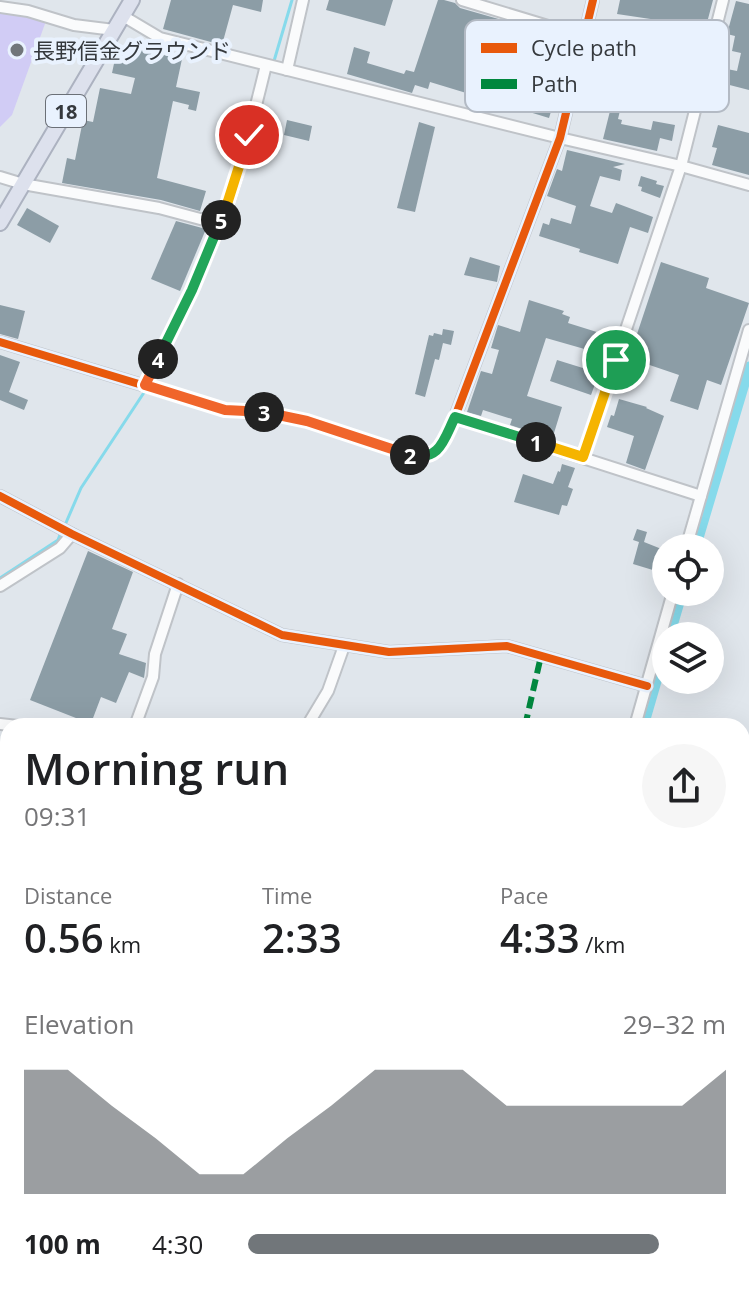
<!DOCTYPE html>
<html lang="en">
<head>
<meta charset="utf-8">
<style>
	body { margin:0; font-family:"Open Sans","Noto Sans JP",sans-serif; background:#f6f6f6; color:#202124; height:100vh; display:flex; flex-direction:column; font-size:30px; white-space:nowrap }
	* { box-sizing:border-box; margin:0 }
	p { font-size:26px; color:#757577 }
	.icon { flex:none; width:44px; height:44px; fill:none; stroke:currentColor; stroke-width:2; stroke-linecap:round; stroke-linejoin:round }
	.map { position:relative; flex:1; overflow:hidden }
	.sheet { position:absolute; left:0px; top:718px; width:750px; height:572px; display:flex; flex-direction:column; background:#fff; border-radius:24px 24px 0 0; box-shadow:0 8px 32px #0002 }
	.sheet>* { flex:none }
	.fabs { position:absolute; left:652px; top:534px; display:grid; gap:16px }
	.fabs a { display:grid; place-items:center; width:72px; height:72px; border-radius:50%; background:#fff; box-shadow:0 8px 32px #0002; font-size:40px }
	.pin { position:absolute; display:grid; place-items:center; width:68px; height:68px; color:#fff; margin:-34px; border:4px solid #fff; border-radius:50%; box-shadow:0 2px 8px #0007 }
	.km { position:absolute; width:40px; height:40px; margin:-20px; border-radius:50%; background:#222; color:#fff; font-size:22px; line-height:40px; text-align:center }
	.round { display:grid; place-items:center; flex:none; width:84px; height:84px; border-radius:42px; background:#f6f6f6 }
	.overview { display:flex; align-items:center; justify-content:space-between; height:136px; padding:0 24px }
	h1 { font-size:44px; font-weight:600; line-height:60px }
	.metrics { display:grid; grid-template-columns:repeat(3,1fr); gap:12px; height:136px; padding:8px 24px }
	.metrics div { display:grid; align-content:center }
	.metrics b { font-size:40px; font-weight:600 }
	.metrics small { font-size:22px; font-weight:400 }
	.metrics p { font-size:22px }
	.chart { height:224px; padding:16px 24px }
	.chart p { display:flex; justify-content:space-between }
	.chart svg { width:100%; height:144px; margin-top:8px; fill:#71767a; opacity:.7 }
	ul { padding:0 24px; list-style:none; font-size:26px }
	li { display:grid; grid-template-columns:128px 96px 1fr; align-items:center; height:60px }
	li i { height:20px; border-radius:10px; background:#71767a }
	.map>svg:first-child { display:block }
	.built { fill:#d1dce8 }
	.green { fill:#d1ccf5 }
	.lines { fill:none; stroke-linecap:round; stroke-linejoin:round }
	.stream { stroke:#86daeb; stroke-width:3 }
	.canal { stroke:#86daeb; stroke-width:11 }
	.building { fill:#8c9da6 }
	.minor-casing { stroke:#bfc3c8; stroke-width:14 }
	.highway-casing { stroke:#acb2c0; stroke-width:18 }
	.minor { stroke:#fafbfc; stroke-width:10 }
	.highway { stroke:#dde1ed; stroke-width:14 }
	.quiet { stroke:#00873e; stroke-width:6; stroke-dasharray:12 6; stroke-linecap:butt }
	.cycleway-casing { stroke:#e9f2fe; stroke-width:13 }
	.cycleway { stroke:#e8590c; stroke-width:8 }
	.split-1-casing { stroke:#fff; stroke-width:16 }
	.split-2-casing { stroke:#fff; stroke-width:16 }
	.split-3-casing { stroke:#fff; stroke-width:16 }
	.split-4-casing { stroke:#fff; stroke-width:16 }
	.split-5-casing { stroke:#fff; stroke-width:16 }
	.split-6-casing { stroke:#fff; stroke-width:16 }
	.split-1 { stroke:#f5b400; stroke-width:10 }
	.split-2 { stroke:#22a559; stroke-width:10 }
	.split-3 { stroke:#f0652b; stroke-width:10 }
	.split-4 { stroke:#f0652b; stroke-width:10 }
	.split-5 { stroke:#22a559; stroke-width:10 }
	.split-6 { stroke:#f5b400; stroke-width:10 }
	.poi-dot { fill:#71767a; stroke:#e9f2fe; stroke-width:3 }
	.labels { text-anchor:middle; dominant-baseline:central; stroke-width:8; stroke-linejoin:round; paint-order:stroke }
	.shield { fill:#e9f2fe; stroke:#6b7077; stroke-width:2 }
	.shield-label { font-size:20px; font-weight:bold; fill:#35393d }
	.poi-label { font-size:22px; fill:#35393d; stroke:#e9f2fe; text-anchor:start }
	.key { fill:#e9f2fe; stroke:#b3bac4; stroke-width:2 }
	.key-label { font-size:22px; fill:#35393d }
</style>
</head>
<body>
<div class="map">
<svg width="749" height="1290" viewBox="0 0 749 1290">
	<rect width="100%" height="100%" fill="#e0e6ec"/>
	<g class="built">
		<path d="M742,1100L749,1103V1261H742Z"/>
		<path d="M489,1282H694L687,1290H487Z"/>
	</g>
	<path class="green" d="M0,13L27,14L46,21L12,115L0,127Z"/>
	<g class="lines">
		<g class="stream">
			<path d="M274,61L292,0"/>
			<path d="M177,332L199,285"/>
			<path d="M65,525L81,488L147,388"/>
			<path d="M0,578L58,540L61,532"/>
		</g>
		<g class="canal">
			<path d="M695,548L749,367"/>
			<path d="M669,636L682,592"/>
			<path d="M643,726L666,647"/>
			<path d="M742,1030L749,1034"/>
			<path d="M742,1271H749"/>
			<path d="M474,1290L476,1282"/>
			<path d="M704,1290L711,1282"/>
		</g>
	</g>
	<g class="building">
		<path d="M171,0H263L261,12L233,5L222,45L163,29Z"/>
		<path d="M329,0H393L385,26L326,10Z"/>
		<path d="M438,0H444L455,3L460,8L573,40L549,118L430,82L428,89L415,85L412,93L347,74L354,47L370,52L367,63L404,74L406,70L414,72Z"/>
		<path d="M620,0H713L704,34L663,23L664,21L617,14Z"/>
		<path d="M736,1L749,4V90L714,81L717,67L737,71L741,53L732,51L735,36L727,34Z"/>
		<path d="M118,45L182,59L176,87L200,92L196,111L188,109L189,105L173,101L157,178L206,191L200,211L161,200L62,183L67,158L75,160L83,120L93,122L100,88L131,94L135,78L112,73Z"/>
		<path d="M595,70L627,77L626,82L633,84L630,100L623,98L618,119L622,120L621,124L651,130L653,121L675,125L672,141L660,138L657,151L603,139L611,107L598,104L601,93L590,91Z"/>
		<path d="M287,120L312,126L309,141L284,135Z"/>
		<path d="M419,122L435,127L415,212L397,208Z"/>
		<path d="M718,125L749,133V175L712,165L717,148L712,147Z"/>
		<path d="M567,150L625,164L613,167L622,170L620,181L600,176L590,206L612,213L616,203L653,217L648,233L630,227L618,264L579,252L580,249L539,236L543,223L549,225L551,218L571,224L576,206L547,196L557,169L562,171Z"/>
		<path d="M641,176L657,181L656,184L664,186L660,198L641,191L642,187L638,186Z"/>
		<path d="M27,208L59,226L50,243L17,225Z"/>
		<path d="M176,221L206,229L180,291L151,279Z"/>
		<path d="M470,257L500,266L497,282L464,275Z"/>
		<path d="M661,262L709,278L706,288L749,303L721,385L707,380L698,410L670,401L679,375L629,358Z"/>
		<path d="M529,300L564,311L562,314L570,317L568,323L600,333L595,352L546,338L527,396L562,407L554,433L545,431L543,436L510,425L512,419L483,410L481,416L467,412L481,371L492,374L499,350L491,348L498,325L520,332Z"/>
		<path d="M0,305L25,311L18,339L0,334Z"/>
		<path d="M443,329L454,331L451,345L443,343L439,360L435,359L425,397L415,394L429,335L433,336L434,333L442,335Z"/>
		<path d="M0,355L20,362L9,392L28,400L24,410L0,400Z"/>
		<path d="M557,360L599,373L591,395L550,381Z"/>
		<path d="M619,399L647,407L646,408L664,416L645,470L626,463L634,436L607,427L611,415L614,416Z"/>
		<path d="M562,464L575,468L568,487L573,489L567,506L562,505L559,515L514,502L523,474L553,484L558,471L560,472Z"/>
		<path d="M637,529L647,532L644,542L664,550L661,559L666,561V574L633,564L639,542L633,540Z"/>
		<path d="M88,551L133,572L112,629L127,634L119,654L146,663L144,678L129,672L116,703L101,697L90,726H80L81,720L30,700Z"/>
		<path d="M0,932L8,934V1069L0,1068Z"/>
	</g>
	<g class="lines">
		<g class="minor-casing">
			<g id="minor">
				<path d="M462,0L548,26L585,35"/>
				<path d="M0,7L28,11L74,25L114,30"/>
				<path d="M123,16L160,38L560,138L681,166L749,185"/>
				<path d="M287,70L303,0"/>
				<path d="M0,177L23,184L159,208L219,224"/>
				<path d="M0,342L225,410L266,412L307,421L414,456C442,458 445,438 455,417L560,138L593,0"/>
				<path d="M145,385C175,325 206,264 229,201C244,156 255,110 266,65"/>
				<path d="M455,417L701,496"/>
				<path d="M583,457L681,166L723,0"/>
				<path d="M0,496L72,534L282,635L389,652L507,646L647,686"/>
				<path d="M686,548L749,330"/>
				<path d="M0,586L60,548L72,534"/>
				<path d="M0,724L18,726"/>
				<path d="M135,726L153,677L155,654L178,584"/>
				<path d="M307,726L328,691L344,646"/>
				<path d="M635,726L673,592"/>
				<path d="M0,811L8,757"/>
				<path d="M0,910L8,912"/>
				<path d="M0,1078L8,1080"/>
				<path d="M742,1097L749,1099"/>
				<path d="M0,1214L8,1175"/>
				<path d="M165,1290L168,1282"/>
				<path d="M333,1290L337,1282"/>
				<path d="M484,1290L487,1282"/>
			</g>
		</g>
		<g class="highway-casing">
			<path id="highway" d="M0,223L132,0"/>
		</g>
		<use href="#minor" class="minor"/>
		<use href="#highway" class="highway"/>
		<g class="quiet">
			<path d="M525,726L541,656"/>
			<path d="M742,770L749,772"/>
			<path d="M742,868L749,844"/>
			<path d="M742,1036L749,1040"/>
			<path d="M0,1251L8,1253"/>
			<path d="M108,1282L127,1290"/>
		</g>
		<g class="cycleway-casing">
			<g id="cycleway">
				<path d="M0,342L225,410L266,412L307,421L414,456C442,458 445,438 455,417L560,138L593,0"/>
				<path d="M0,496L72,534L282,635L389,652L507,646L647,686"/>
			</g>
		</g>
		<use href="#cycleway" class="cycleway"/>
	</g>
	<g class="lines">
		<g class="split-1-casing">
			<path id="split-1" d="M536,442L583,457L616,360"/>
		</g>
		<g class="split-2-casing">
			<path id="split-2" d="M410,455C440,462 444,439 455,417L536,442"/>
		</g>
		<g class="split-3-casing">
			<path id="split-3" d="M264,412L307,421L410,455"/>
		</g>
		<g class="split-4-casing">
			<path id="split-4" d="M158,359L145,385L225,410L264,412"/>
		</g>
		<g class="split-5-casing">
			<path id="split-5" d="M158,359L192,290L221,220"/>
		</g>
		<g class="split-6-casing">
			<path id="split-6" d="M221,220L228,201L249,135"/>
		</g>
		<use href="#split-1" class="split-1"/>
		<use href="#split-2" class="split-2"/>
		<use href="#split-3" class="split-3"/>
		<use href="#split-4" class="split-4"/>
		<use href="#split-5" class="split-5"/>
		<use href="#split-6" class="split-6"/>
	</g>
	<circle class="poi-dot" cx="17" cy="50" r="8"/>
	<g class="labels">
		<rect class="shield" x="46" y="95" width="40" height="32" rx="6"/>
		<g class="shield-label">
			<text x="66" y="111">18</text>
		</g>
		<g class="poi-label">
			<text x="33" y="50">長野信金グラウンド</text>
		</g>
	</g>
	<rect x="465" y="20" width="264" height="92" rx="12" class="key"/>
	<rect x="481" y="43" width="36" height="10" fill="#e8590c"/>
	<rect x="481" y="79" width="36" height="10" fill="#00873e"/>
	<g class="key-label">
		<text x="531" y="56">Cycle path</text>
		<text x="531" y="92">Path</text>
	</g>
</svg>
<div class="fabs">
<a><svg class="icon" aria-label="locate" viewBox="0 0 24 24"><circle cx="12" cy="12" r="6"/><path d="M12 2v4M12 18v4M2 12h4M18 12h4"/></svg></a>
<a><svg class="icon" aria-label="layers" viewBox="0 0 24 24"><path d="M12 4l9 5-9 5-9-5zM3 14l9 5 9-5"/></svg></a>
</div>
<div class="pin" style="left:616px;top:360px;background:#1e9e55"><svg class="icon" aria-label="arrive" viewBox="0 0 24 24"><path d="M6 21V4h12l-3 4 3 4H6"/></svg></div>
<div class="pin" style="left:249px;top:135px;background:#d93025"><svg class="icon" aria-label="check" viewBox="0 0 24 24"><path d="M5 12l5 5 9-10"/></svg></div>
<b class="km" style="left:536px;top:442px">1</b>
<b class="km" style="left:410px;top:455px">2</b>
<b class="km" style="left:264px;top:412px">3</b>
<b class="km" style="left:158px;top:359px">4</b>
<b class="km" style="left:221px;top:220px">5</b>
<section class="sheet">
<div class="overview"><div><h1>Morning run</h1><p>09:31</p></div><a class="round"><svg class="icon" aria-label="share" viewBox="0 0 24 24"><path d="M12 15V3M7 8l5-5 5 5M5 13v7h14v-7"/></svg></a></div>
<div class="metrics">
<div><p>Distance</p><b>0.56<small> km</small></b></div>
<div><p>Time</p><b>2:33</b></div>
<div><p>Pace</p><b>4:33<small> /km</small></b></div>
</div>
<div class="chart"><p><span>Elevation</span>29–32 m</p>
<svg viewBox="0 0 160 44" preserveAspectRatio="none"><path d="M0 44V6L10 6L20 17L30 27L40 38L50 38L60 27L70 17L80 6L90 6L100 6L110 17L120 17L130 17L140 17L150 17L160 6V44z"/></svg>
</div>
<ul>
<li><b>100 m</b>4:30<i style="width:86%"></i></li>
</ul>
</section>
</div>
</body>
</html>
